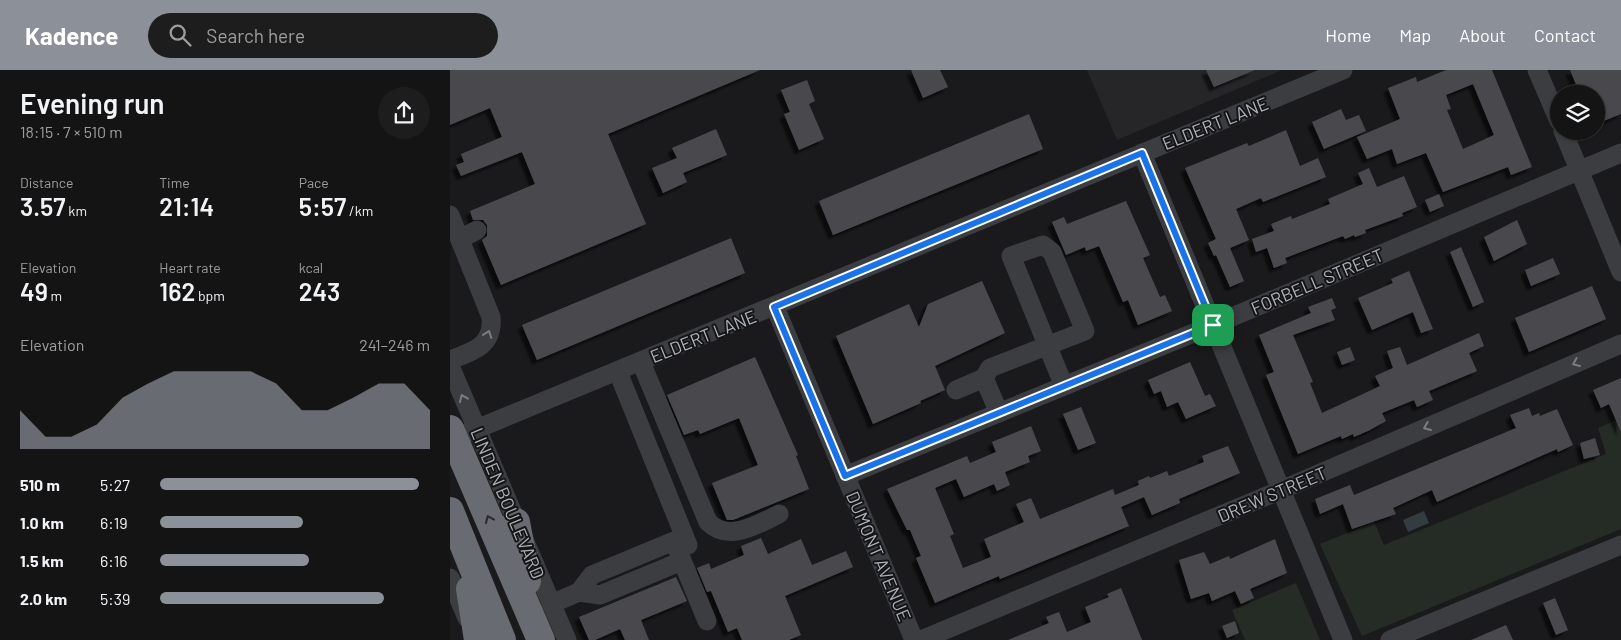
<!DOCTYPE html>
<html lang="en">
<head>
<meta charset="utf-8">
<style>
	body { margin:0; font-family:Barlow,sans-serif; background:#1d1d1e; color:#f1f3f6; height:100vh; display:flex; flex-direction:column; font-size:19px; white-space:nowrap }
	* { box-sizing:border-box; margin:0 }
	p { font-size:16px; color:#9d9ea0 }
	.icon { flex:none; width:28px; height:28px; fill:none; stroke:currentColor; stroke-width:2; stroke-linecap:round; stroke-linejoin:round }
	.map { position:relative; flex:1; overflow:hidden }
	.drawer { display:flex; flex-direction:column; background:#141415; width:450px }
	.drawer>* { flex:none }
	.tools { position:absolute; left:1100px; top:15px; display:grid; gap:10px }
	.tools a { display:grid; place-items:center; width:55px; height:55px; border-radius:50%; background:#141415; box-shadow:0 1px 4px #0004,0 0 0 1px #333334; font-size:25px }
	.pin { position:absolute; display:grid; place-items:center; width:42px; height:42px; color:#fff; margin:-21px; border-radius:10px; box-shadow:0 2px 8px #0006 }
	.round { display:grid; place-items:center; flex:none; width:52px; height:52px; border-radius:26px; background:#1d1d1e }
	.headline { display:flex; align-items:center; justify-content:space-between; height:85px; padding:0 20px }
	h1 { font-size:28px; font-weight:600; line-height:38px }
	.metrics { display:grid; grid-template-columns:repeat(3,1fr); gap:8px; height:85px; padding:5px 20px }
	.metrics div { display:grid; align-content:center }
	.metrics b { font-size:25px; font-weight:600 }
	.metrics small { font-size:14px; font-weight:400 }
	.metrics p { font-size:14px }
	.chart { height:140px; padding:10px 20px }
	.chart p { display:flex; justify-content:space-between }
	.chart svg { width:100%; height:90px; margin-top:5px; fill:#8c9099; opacity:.7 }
	ul { padding:0 20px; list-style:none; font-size:16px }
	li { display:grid; grid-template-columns:80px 60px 1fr; align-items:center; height:38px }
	li i { height:12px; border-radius:6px; background:#8c9099 }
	header { display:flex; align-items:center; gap:30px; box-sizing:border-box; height:70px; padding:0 25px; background:#8c9099; color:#fff }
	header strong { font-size:24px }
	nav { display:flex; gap:28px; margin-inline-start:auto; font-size:18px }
	.search { width:350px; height:45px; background:#1d1d1e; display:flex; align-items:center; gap:12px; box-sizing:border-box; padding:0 18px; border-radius:28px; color:#9d9ea0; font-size:19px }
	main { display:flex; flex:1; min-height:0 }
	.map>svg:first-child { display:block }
	.built { fill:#262629 }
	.green { fill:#242c25 }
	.water { fill:#333c41 }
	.building { fill:#494a4e; fill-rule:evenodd; filter:url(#shadow) }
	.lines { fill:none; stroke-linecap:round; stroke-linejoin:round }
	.minor { stroke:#3b3d41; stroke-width:19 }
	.highway { stroke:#686b71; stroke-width:28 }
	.oneway { stroke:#7a7d84 }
	.oneway2 { stroke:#2a2a2e }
	.route-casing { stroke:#fff; stroke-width:10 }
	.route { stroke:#1a73e8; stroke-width:6 }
	.labels { text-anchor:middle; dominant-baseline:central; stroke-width:4; stroke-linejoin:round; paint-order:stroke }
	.street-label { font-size:18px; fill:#aeb2ba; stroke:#151517 }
</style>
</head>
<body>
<header>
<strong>Kadence</strong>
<div class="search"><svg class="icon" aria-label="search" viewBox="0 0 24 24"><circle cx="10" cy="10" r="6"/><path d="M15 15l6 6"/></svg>Search here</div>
<nav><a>Home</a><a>Map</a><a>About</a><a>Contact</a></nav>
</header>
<main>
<section class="drawer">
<div class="headline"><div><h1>Evening run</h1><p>18:15 · 7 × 510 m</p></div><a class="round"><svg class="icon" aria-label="share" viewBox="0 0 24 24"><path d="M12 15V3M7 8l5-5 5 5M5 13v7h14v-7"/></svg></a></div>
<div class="metrics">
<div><p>Distance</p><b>3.57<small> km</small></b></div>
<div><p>Time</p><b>21:14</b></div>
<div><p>Pace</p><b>5:57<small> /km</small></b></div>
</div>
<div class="metrics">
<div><p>Elevation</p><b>49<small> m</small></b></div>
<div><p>Heart rate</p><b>162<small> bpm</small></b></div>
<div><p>kcal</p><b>243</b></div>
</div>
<div class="chart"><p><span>Elevation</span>241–246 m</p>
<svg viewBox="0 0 160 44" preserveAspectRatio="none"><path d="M0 44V25L10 38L20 38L30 32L40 19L50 12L60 6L70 6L80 6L90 6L100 12L110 25L120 25L130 19L140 12L150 12L160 25V44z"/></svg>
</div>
<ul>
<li><b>510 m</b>5:27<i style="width:96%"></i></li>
<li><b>1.0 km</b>6:19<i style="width:53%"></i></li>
<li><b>1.5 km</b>6:16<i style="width:55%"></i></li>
<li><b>2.0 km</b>5:39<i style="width:83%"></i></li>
</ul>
</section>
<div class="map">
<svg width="1171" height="570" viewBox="0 0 1171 570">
	<defs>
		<filter id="shadow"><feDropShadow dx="-4.5" dy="4.5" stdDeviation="1" flood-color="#0009"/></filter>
	</defs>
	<rect width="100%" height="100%" fill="#1a1a1c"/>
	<path class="built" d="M637,0H832L667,70Z"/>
	<g class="green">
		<path d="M1171,348V459L912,566L870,474L924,452L934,475L1156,384L1148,358Z"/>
		<path d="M846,513L870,570H795L782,540Z"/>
	</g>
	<path class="water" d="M974,441L979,453L958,462L953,450Z"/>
	<g class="building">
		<path d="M0,0H310L158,64L196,154L51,215L32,170L37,166V155L33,150H23L20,141L85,114L72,82L11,106L6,95L14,92L11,84L52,67L40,38L0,55Z"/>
		<path d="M461,0H490L498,17L473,28Z"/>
		<path d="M756,0H805L764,17Z"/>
		<path d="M996,0H1042L1082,97L1061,105L1058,97L993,122L976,83L947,94L942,79L917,89L907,67L950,49L938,18L966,7L967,12ZM1023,14L1044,65L1013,79L997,40L1001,39L996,25Z"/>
		<path d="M1120,0H1171V44L1146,54V24H1130Z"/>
		<path d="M357,10L365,31L359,34L374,69L349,80L334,44L340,42L331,20Z"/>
		<path d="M891,39L896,50L909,45L916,61L874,79L862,52Z"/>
		<path d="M579,44L593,79L383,165L369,131Z"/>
		<path d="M266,59L277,85L233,103L237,112L213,123L202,98L227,88L222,78Z"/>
		<path d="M836,60L850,96L868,88L876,107L813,132L811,128L786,139L799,170L780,178L794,211L780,217L766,185L764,186L758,173L766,169L735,98L797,73L799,76Z"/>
		<path d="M919,98L927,117L954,106L967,137L952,143L953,146L915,160L916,163L905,167L904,165L895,169L893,166L835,188L837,193L824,198L817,178L806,182L802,169L824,161L821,154L841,146L842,149L880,134L878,129L913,114L908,103Z"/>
		<path d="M989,124L994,136L980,142L975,130Z"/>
		<path d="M676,131L700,185L693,188L710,227L715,225L722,241L688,255L678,230L673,232L649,176L636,181L635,177L616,185L602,152L614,147L617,154Z"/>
		<path d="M1067,150L1077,174L1044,191L1034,167Z"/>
		<path d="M281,168L295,203L87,290L72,255Z"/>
		<path d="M1011,177L1034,232L1023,237L1000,182Z"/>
		<path d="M1103,188L1110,204L1081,216L1075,200Z"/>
		<path d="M959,201L983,259L971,263L963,242L922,260L908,228L943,213L941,209Z"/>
		<path d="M532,211L555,263L485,296L495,320L470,331L471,333L423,354L386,266L459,234L469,257L478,234Z"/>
		<path d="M1142,216L1156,249L1079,282L1065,248Z"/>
		<path d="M882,228L886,238L881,240L885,250L843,265L863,312L860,313L872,343L930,316L925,306L943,298L937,281L950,277L957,295L1029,263L1034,276L1019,283L1027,301L979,321L983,330L967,337L964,330L932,343L936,351L920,360L904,367L903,364L892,369L891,366L848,384L816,305L824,302L809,265L861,243L858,237Z"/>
		<path d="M900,277L905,290L892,295L887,282Z"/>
		<path d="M305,287L348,385L346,386L359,419L283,450H277L262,413L308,395L289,348L250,364L248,360L234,365L217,325Z"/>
		<path d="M740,292L755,326L760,324L766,336L736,349L728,332L717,337L711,321L704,324L698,310Z"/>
		<path d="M1171,308V362L1159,334L1151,338L1143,320Z"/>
		<path d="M631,337L646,373L628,380L613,344Z"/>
		<path d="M1079,338L1082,346L1089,343L1090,346L1107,339L1123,375L1108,382L1107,379L987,432L982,420L943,438L946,444L902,459L893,434L870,444L865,429L900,415L904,425L1066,358L1060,345Z"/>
		<path d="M581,356L591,381L578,386L580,392L555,402L560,415L547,421L544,414L514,427L506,409L485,418L504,464L500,466L513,498L541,487L534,469L574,452L566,434L581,428L590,449L663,419L665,425L689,415L688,411L699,406L700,408L717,401L719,406L754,392L752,386L778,376L790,403L729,429L730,433L702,445L694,427L671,437L679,456L550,509L549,506L485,533L466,488L471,486L460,460H457L437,419L517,386L520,393L546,382L542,372Z"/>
		<path d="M1145,368L1150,385L1134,389L1130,373Z"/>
		<path d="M311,468L318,484L351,469L362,495L396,481L403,497L335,526L351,565L339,570H292L287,558L278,562L261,521L257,522L247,498L259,493L261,499L294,485L291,476Z"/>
		<path d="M825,469L837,503L800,519L804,528L791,534L785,521L762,531L759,523L741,529L729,490L754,482L760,494L779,486L780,489Z"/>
		<path d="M226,507L237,531L191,550L199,570H175L170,559L145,570H139L129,547Z"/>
		<path d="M671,518L692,570H558L599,553L596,547L609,542L617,562L641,552L635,537L659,527L657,524Z"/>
		<path d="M1105,528L1118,560L1106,565L1093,533Z"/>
		<path d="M785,551L789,563L777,568L772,556Z"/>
		<path d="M1056,555L1063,570H1021Z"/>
	</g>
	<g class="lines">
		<g class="minor">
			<path d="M1087,0L1109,51"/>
			<path d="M1113,61L1171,202"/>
			<path d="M692,83L893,570"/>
			<path d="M0,145L41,247C44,276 22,282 0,290"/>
			<path d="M10,169L27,160"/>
			<path d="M325,237L464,570"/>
			<path d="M191,292L258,452C279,473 308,454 329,444"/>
			<path d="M0,296L117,570"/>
			<path d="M168,302L238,475L227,479"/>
			<path d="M534,308L549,343"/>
			<path d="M506,320L534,308L540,298L635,261L602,182L593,175L561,186C579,229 596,273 614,316"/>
			<path d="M0,370L893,0"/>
			<path d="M395,406L763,255L1171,83"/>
			<path d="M0,508L17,548"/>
			<path d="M129,522L142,505L224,471L257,551"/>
			<path d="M101,534L129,522L150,525L232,491"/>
			<path d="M471,570L831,420L1171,274"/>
			<path d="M940,570L1171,475"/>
		</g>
		<g class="highway">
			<path d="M0,359L91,570"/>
			<path d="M0,441L52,570"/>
			<path d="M66,452L77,511"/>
			<path d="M20,519L28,570"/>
		</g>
	</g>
	<defs><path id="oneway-chevron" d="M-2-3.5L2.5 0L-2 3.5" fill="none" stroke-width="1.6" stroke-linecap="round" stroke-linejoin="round" transform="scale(1.25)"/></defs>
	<g class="oneway">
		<use href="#oneway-chevron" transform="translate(38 264) rotate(-70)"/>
		<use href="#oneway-chevron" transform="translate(1126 293) rotate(157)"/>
		<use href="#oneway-chevron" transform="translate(13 328) rotate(-113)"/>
		<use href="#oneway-chevron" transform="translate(977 357) rotate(157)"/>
	</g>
	<use class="oneway2" href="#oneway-chevron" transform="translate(39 449) rotate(-113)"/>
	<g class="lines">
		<g class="route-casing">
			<path id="route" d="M692,83L763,255L395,406L324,237Z"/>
		</g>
		<use href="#route" class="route"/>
	</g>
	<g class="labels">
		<g class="street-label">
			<text transform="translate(765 53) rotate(-22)">ELDERT LANE</text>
			<text transform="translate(867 211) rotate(-23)">FORBELL STREET</text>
			<text transform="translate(253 266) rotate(-22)">ELDERT LANE</text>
			<text transform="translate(822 424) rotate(-23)">DREW STREET</text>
			<text transform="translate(58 433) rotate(67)">LINDEN BOULEVARD</text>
			<text transform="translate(429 486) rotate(67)">DUMONT AVENUE</text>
		</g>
	</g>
</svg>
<div class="tools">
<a><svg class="icon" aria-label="layers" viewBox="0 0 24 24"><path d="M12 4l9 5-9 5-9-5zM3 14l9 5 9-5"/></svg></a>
</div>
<div class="pin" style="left:763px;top:255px;background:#1e9e55"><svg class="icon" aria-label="arrive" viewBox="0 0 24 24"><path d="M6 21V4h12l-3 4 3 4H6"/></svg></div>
</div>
</main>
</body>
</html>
